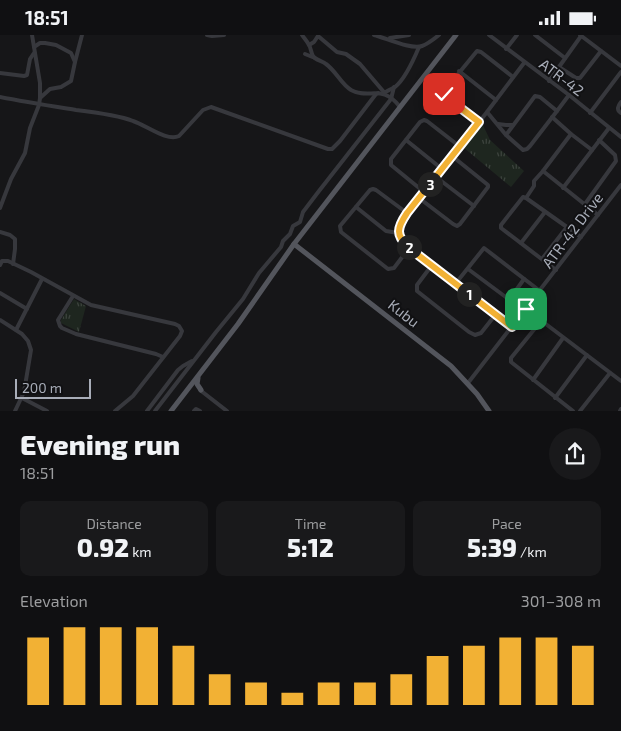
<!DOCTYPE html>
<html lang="en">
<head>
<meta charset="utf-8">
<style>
	body { margin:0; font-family:"Exo 2",sans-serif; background:#19191b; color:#f1f3f6; height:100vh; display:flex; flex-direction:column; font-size:19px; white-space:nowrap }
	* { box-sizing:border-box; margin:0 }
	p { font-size:16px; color:#9c9d9f }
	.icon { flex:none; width:28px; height:28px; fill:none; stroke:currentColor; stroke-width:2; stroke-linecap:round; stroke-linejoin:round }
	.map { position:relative; height:376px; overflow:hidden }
	.panel { display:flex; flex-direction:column; background:#101012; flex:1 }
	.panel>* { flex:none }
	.scale { position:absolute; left:15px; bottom:12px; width:76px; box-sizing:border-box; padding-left:5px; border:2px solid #a8adb8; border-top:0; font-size:14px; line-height:18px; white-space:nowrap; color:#a8adb8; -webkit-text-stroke:4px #111113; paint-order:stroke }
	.pin { position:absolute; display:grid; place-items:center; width:42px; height:42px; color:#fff; margin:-21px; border-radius:10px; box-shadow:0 2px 8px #0006 }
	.km { position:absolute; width:25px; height:25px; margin:-12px; border-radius:50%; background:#222; color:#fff; font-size:14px; line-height:25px; text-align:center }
	.round { display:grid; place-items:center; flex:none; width:52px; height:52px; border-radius:26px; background:#19191b }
	.overview { display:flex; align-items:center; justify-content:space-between; height:85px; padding:0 20px }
	h1 { font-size:28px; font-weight:800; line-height:38px }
	.stats { display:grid; grid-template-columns:repeat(3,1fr); gap:8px; height:85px; padding:5px 20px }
	.stats div { display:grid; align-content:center; border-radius:10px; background:#19191b; text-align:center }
	.stats b { font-size:25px; font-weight:800 }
	.stats small { font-size:14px; font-weight:400 }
	.stats p { font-size:14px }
	.chart { height:140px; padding:10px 20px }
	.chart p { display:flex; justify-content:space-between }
	.chart svg { width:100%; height:90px; margin-top:5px; stroke:#f2b134; stroke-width:6 }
	.status { display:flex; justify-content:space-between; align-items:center; height:35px; padding:0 25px; background:#101012; direction:ltr }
	.status svg { height:14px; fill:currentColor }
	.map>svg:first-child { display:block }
	.grass { fill:url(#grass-tufts) }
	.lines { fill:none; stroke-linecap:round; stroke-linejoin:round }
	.minor { stroke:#37383d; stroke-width:4 }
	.major { stroke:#53555c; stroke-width:5 }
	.route-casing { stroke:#fff; stroke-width:10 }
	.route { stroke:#f2b134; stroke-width:6 }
	.labels { text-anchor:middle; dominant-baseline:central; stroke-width:4; stroke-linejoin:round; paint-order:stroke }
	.street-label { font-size:15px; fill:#a8adb8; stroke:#111113 }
</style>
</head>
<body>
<div class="status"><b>18:51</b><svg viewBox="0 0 49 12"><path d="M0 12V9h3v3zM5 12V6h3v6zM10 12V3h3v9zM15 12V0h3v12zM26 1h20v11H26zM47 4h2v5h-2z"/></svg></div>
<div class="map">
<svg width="621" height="376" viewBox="0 0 621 376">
	<defs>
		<pattern id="grass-tufts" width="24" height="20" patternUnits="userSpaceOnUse" patternTransform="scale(1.25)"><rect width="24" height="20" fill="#1e261f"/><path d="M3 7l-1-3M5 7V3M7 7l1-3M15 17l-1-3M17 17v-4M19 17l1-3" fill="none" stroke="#3c433d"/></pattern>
	</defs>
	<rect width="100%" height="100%" fill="#161618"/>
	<g class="grass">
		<path d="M482,88L490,105L524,136L511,152L463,112Z"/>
		<path d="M74,264L86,271L79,297L61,288V285Z"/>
	</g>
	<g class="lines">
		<g class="minor">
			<path d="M207,0L212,1L224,0"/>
			<path d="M302,0C304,3 307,6 309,10C311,13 311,18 313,21C315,25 323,26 326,29C336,36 341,49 351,55C369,65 382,48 400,72"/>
			<path d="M374,0C386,3 411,15 422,11C428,9 434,4 439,0"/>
			<path d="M489,0L569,60L621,102"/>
			<path d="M535,0L565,23"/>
			<path d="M580,0L621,31"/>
			<path d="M390,3L409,0"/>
			<path d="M309,10L314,7L318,1L337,17L346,19L360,29L383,56L384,58C387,56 391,54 395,52C405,44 414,24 419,12"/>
			<path d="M34,12L40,8H45L56,10L71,18L75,27"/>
			<path d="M506,14L517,0"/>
			<path d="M305,19L315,23"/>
			<path d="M559,32L576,43H580L601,16"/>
			<path d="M459,36L496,65"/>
			<path d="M0,38L24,41L27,40L30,24L34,18"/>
			<path d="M549,46L581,1"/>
			<path d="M0,62C25,67 51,71 76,75C93,77 118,80 133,86C146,90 167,107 179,101L203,75L211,72L328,114H332L340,106L376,59L378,58"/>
			<path d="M40,63L50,54L61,52L71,46L75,27L82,0"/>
			<path d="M621,67C618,71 616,75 621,78"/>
			<path d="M487,77L506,100L523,115L527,114L530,111L557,76"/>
			<path d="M590,78L621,37"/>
			<path d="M552,82L571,99L592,115"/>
			<path d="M479,87L446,62L444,59L445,55L477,16L481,17L513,42"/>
			<path d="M498,89L506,90H513"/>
			<path d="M571,99L543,136L598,180"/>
			<path d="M506,100L535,61L540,62L557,76L569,60"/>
			<path d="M406,105L442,134"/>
			<path d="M436,142L474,171"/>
			<path d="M563,153L609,93"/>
			<path d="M424,157L391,130V124L420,87L424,85L427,86L459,111"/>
			<path d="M419,163L453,189L457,191L460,189L488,152V150L452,121"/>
			<path d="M526,163L534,151V146L543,136"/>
			<path d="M585,169L616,126L615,120L599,105"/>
			<path d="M356,172L386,196L398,198"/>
			<path d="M0,173L11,144L25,118L30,93L39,70L40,63V48L32,0"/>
			<path d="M407,178L376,155L373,154L370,155L340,191L341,197L388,234L394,233L409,213"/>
			<path d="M0,197L10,200L15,204V214L13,229"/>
			<path d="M521,208L545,177"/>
			<path d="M542,224L567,192"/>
			<path d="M0,230L2,226H8L31,237L91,270L175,289L179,291L182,296L180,301L133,361L115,376"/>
			<path d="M432,230L417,250V256L469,297L475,300L481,298L496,279"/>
			<path d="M468,234L507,263L512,261L524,244"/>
			<path d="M556,235L501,193V190L523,162L526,163L581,202"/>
			<path d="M456,248L484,213L540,256"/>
			<path d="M0,258L27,274"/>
			<path d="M73,261L58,285L60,291L62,293L76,299L156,319L163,322"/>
			<path d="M526,274L621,346"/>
			<path d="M0,285L22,299L28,306L31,315L24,357L15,376"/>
			<path d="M541,286L511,323V327L573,376"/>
			<path d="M512,292L409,213C395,200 397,193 407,178L487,77L524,28"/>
			<path d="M16,295L42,244"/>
			<path d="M533,345L563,303"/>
			<path d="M468,348L621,150"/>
			<path d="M200,355L227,376"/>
			<path d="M22,363L47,376"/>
			<path d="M555,363L587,320"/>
			<path d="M147,376L178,335L183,331L192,326"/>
			<path d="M155,376L216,297L243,264L259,238L281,212L283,206L290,199L293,191L300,187L303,177L319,156L391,64L394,52"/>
			<path d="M194,376L196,374L200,376"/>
			<path d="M580,376L610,338"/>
			<path d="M620,376L621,374"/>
		</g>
		<g class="major">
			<path d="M294,209L451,331L477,359L489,376"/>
			<path d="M198,343L197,349L201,355"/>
			<path d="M171,376L238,289L294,209L456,0"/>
		</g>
	</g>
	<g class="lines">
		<g class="route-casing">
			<path id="route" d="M444,59L446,62L479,87L407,178C397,193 395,200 409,213L512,292L526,274"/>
		</g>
		<use href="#route" class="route"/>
	</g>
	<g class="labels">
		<g class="street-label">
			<text transform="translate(562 42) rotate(37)">ATR-42</text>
			<text transform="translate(572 195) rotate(-53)">ATR-42 Drive</text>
			<text transform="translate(404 278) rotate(38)">Kubu</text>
		</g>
	</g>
</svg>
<div class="scale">200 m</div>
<div class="pin" style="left:526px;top:274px;background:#1e9e55"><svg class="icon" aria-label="arrive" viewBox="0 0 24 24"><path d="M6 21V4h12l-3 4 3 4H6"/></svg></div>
<div class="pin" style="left:444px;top:59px;background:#d93025"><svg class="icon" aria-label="check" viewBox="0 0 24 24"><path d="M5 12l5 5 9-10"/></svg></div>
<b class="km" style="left:469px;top:259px">1</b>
<b class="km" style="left:409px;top:212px">2</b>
<b class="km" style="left:430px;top:149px">3</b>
</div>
<section class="panel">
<div class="overview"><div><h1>Evening run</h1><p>18:51</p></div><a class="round"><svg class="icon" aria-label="share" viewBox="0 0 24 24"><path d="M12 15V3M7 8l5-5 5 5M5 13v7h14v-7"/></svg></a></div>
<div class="stats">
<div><p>Distance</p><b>0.92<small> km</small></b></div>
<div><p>Time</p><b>5:12</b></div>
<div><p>Pace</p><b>5:39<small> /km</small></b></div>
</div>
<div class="chart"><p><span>Elevation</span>301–308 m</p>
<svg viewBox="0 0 160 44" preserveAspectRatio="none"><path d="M5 44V11M15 44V6M25 44V6M35 44V6M45 44V15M55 44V29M65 44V33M75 44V38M85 44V33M95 44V33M105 44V29M115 44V20M125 44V15M135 44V11M145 44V11M155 44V15"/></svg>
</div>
</section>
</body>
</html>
